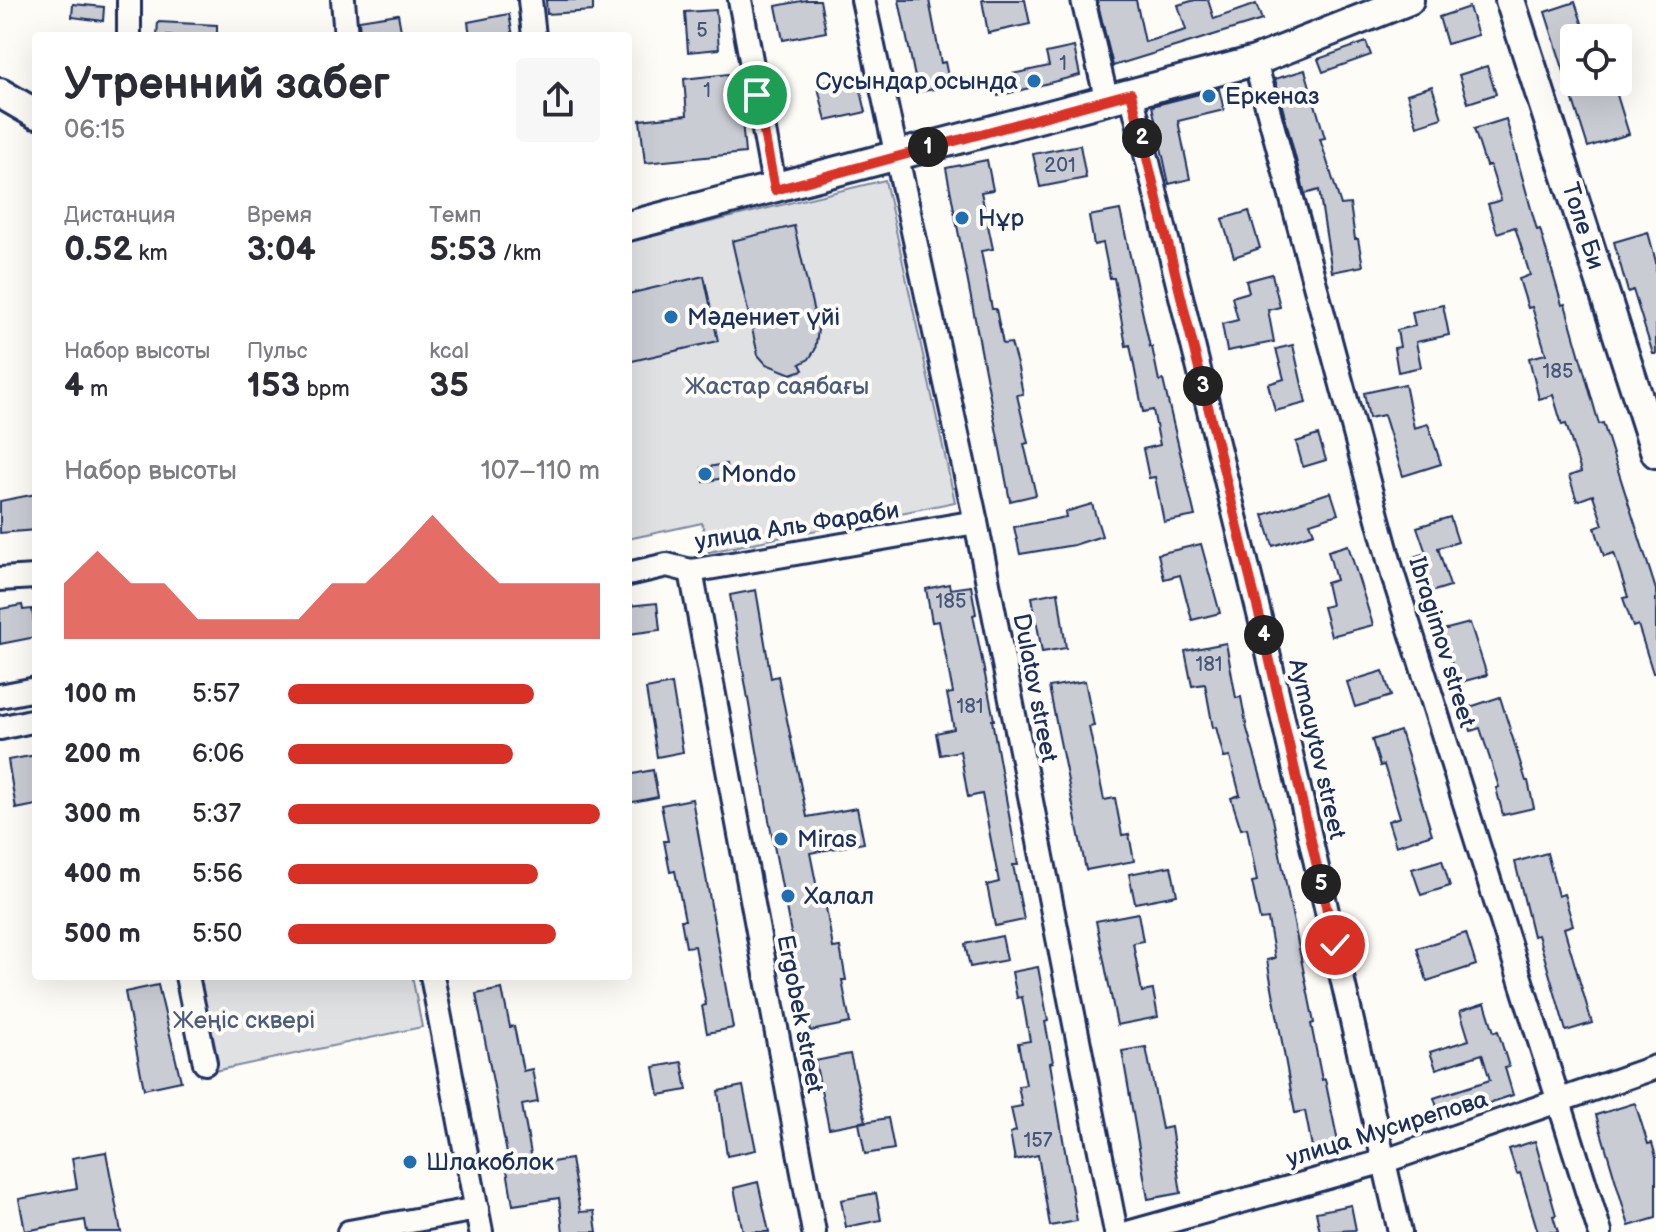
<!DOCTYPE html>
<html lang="ru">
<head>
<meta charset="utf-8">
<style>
	body { margin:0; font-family:"Balsamiq Sans",sans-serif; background:#f7f7f7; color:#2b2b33; height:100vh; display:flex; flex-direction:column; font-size:30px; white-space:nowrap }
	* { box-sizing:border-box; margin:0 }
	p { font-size:26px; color:#7c7c81 }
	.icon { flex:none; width:44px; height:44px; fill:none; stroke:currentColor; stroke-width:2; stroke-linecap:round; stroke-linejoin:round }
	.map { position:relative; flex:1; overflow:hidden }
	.details { position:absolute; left:32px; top:32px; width:600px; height:948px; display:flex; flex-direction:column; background:#fff; border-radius:8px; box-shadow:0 8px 32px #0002 }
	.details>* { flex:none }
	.buttons { position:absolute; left:1560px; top:24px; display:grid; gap:16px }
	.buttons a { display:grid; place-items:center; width:72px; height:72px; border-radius:8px; background:#fff; box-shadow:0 8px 32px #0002; font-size:40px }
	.pin { position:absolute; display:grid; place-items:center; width:68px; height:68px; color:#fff; margin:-34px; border:4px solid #fff; border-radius:50%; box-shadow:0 2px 8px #0007 }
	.km { position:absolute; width:40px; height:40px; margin:-20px; border-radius:50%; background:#222; color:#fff; font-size:22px; line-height:40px; text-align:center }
	.round { display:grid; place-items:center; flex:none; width:84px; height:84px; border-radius:8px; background:#f7f7f7 }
	.overview { display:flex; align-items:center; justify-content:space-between; height:136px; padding:0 32px }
	h1 { font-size:44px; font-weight:800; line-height:60px }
	.stats { display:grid; grid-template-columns:repeat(3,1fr); gap:12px; height:136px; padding:8px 32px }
	.stats div { display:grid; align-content:center }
	.stats b { font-size:34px; font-weight:800 }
	.stats small { font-size:22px; font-weight:400 }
	.stats p { font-size:22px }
	.chart { height:224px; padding:16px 32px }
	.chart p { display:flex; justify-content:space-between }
	.chart svg { width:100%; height:144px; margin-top:8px; fill:#d93025; opacity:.7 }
	ul { padding:0 32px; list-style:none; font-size:26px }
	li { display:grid; grid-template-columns:128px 96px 1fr; align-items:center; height:60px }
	li i { height:20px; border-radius:10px; background:#d93025 }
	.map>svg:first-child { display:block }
	.green { fill:#e0e1e3; stroke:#7e88a0; stroke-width:2 }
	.building { fill:#c9ccd3; stroke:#1b2f5e; stroke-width:2 }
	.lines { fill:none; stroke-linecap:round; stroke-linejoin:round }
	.minor-casing { stroke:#1b2f5e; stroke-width:28 }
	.major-casing { stroke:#1b2f5e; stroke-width:34 }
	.minor { stroke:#fdfcf7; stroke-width:22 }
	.major { stroke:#fdfcf7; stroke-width:28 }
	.route-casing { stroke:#fff; stroke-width:16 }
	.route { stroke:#d93025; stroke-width:10 }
	.poi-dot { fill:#1f6fb2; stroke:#fdfcf7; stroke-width:3 }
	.labels { text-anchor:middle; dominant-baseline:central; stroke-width:8; stroke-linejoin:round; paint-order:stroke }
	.number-label { font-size:20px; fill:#46567b }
	.poi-label { font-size:24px; fill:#1b2f5e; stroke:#fdfcf7; text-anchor:start }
	.street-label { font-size:24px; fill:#1b2f5e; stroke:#fdfcf7 }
	.park-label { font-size:24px; fill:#4c5c7f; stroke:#fdfcf7 }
</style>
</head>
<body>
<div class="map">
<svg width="1656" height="1232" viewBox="0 0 1656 1232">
	<rect width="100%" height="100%" fill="#fdfcf7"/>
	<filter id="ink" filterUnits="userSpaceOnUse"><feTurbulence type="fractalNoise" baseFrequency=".0125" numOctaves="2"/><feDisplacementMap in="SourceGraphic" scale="16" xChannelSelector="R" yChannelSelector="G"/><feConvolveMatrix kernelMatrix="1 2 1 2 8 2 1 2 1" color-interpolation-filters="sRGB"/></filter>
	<g filter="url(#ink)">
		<g class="green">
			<path d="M885,180L955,502L709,552L702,523L628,539V242Z"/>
			<path d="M190,976H412L422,1027L210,1072Z"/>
		</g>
		<g class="building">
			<path d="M546,0H593V11L547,14Z"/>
			<path d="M806,0H820L826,32L783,40L776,6Z"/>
			<path d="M899,0H929L941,63L945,62L950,86L918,92Z"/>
			<path d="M982,0H1025L1030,24L988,33Z"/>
			<path d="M1097,0H1136L1145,42L1186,30L1178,5L1195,0H1208L1214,19L1256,4L1262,20L1113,66Z"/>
			<path d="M1575,2L1587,38H1574V82H1613L1629,134L1588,147L1545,12Z"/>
			<path d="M73,4L104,7L103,21L72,17Z"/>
			<path d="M1469,7L1478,35L1447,44L1439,17Z"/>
			<path d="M716,10L719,49L688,52L685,12Z"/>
			<path d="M398,14L402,36H360L359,20Z"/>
			<path d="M509,14L513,36H470L468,22Z"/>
			<path d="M158,22L217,25V36H157Z"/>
			<path d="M1366,42L1371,55L1323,72L1318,59Z"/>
			<path d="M1074,47L1080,75L998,96L994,78L1049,66L1046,53Z"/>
			<path d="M1487,66L1496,94L1468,103L1459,75Z"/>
			<path d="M1305,70L1325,138L1320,139L1341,205L1350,204L1355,239H1358L1363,266L1332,272L1319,190L1305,194L1275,79Z"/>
			<path d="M728,74L731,111L741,110L745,153L645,163L640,120L687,115L684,79Z"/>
			<path d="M857,74L866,112L826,121L817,83Z"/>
			<path d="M1432,86L1442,118L1417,126L1407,94Z"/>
			<path d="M1219,89L1224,110L1178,121L1190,179L1169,184L1152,106Z"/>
			<path d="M1506,119L1537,230L1540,229L1562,305L1565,304L1599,424L1603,423L1656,590V673H1653L1638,625L1633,627L1623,598L1628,597L1614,553L1604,556L1595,528L1603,525L1593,495L1577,501L1569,476L1581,472L1566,424L1562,425L1553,395L1539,399L1529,358L1546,354L1532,307L1528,308L1519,279L1530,275L1515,227L1497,233L1488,204L1501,200L1490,165L1486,166L1474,129Z"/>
			<path d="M1080,145L1086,178L1040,187L1033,154Z"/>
			<path d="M987,160L993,190L981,192L993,249L981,251L992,309H996L1003,344L1011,343L1018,368L1023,394L1017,395L1028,443L1024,444L1036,495L1010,501L946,168Z"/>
			<path d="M1120,210L1150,347H1152L1159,381L1163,380L1195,516L1164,522L1155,477L1149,478L1143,449L1160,445L1153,410L1143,412L1130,345L1126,346L1114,278H1110L1103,243L1094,245L1089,216Z"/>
			<path d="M1249,211L1260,248L1234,257L1222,219Z"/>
			<path d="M794,226L818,330L815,350L809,359L800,364L803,370L791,374L766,364L758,355L732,241Z"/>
			<path d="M1648,232L1656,262V354H1653L1633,290L1628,292L1614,242Z"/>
			<path d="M1272,274L1280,307L1268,310L1274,342L1227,351L1222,324L1238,320L1232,297L1249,292L1246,281Z"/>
			<path d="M704,276L718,341L628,362V294Z"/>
			<path d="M1443,305L1449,335L1416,342L1421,367L1398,372L1394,348L1400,347L1397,330L1415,326L1412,312Z"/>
			<path d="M1293,345L1306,403L1275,411L1268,384L1284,379L1276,349Z"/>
			<path d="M1405,384L1414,428L1428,424L1441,464L1403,476L1384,415L1369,418L1364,393Z"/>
			<path d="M1318,435L1326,460L1303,467L1296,442Z"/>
			<path d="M726,464L728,477L704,482L702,468Z"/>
			<path d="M1331,492L1338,514L1310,523L1314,533L1273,546L1263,515Z"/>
			<path d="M36,494V530L0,533V501Z"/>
			<path d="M1092,504L1102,536L1074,545L1020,554L1014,527L1066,517L1065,512Z"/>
			<path d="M1450,517L1458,542L1438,548L1450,586L1421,595L1410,558L1426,553L1417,527Z"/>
			<path d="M1201,544L1220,613L1192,620L1180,575L1164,579L1158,554Z"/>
			<path d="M1348,545L1373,625L1331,636L1323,607L1331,605L1326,583L1336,580L1328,551Z"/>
			<path d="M949,584L950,589L971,586L976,614L973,615L994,720H992L1018,865H1013L1024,920L995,926L987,885L999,882L982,794L968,797L960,751L940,755L936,733L954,729L947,694L953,693L939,621L932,622L926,589Z"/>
			<path d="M756,590L771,678L778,676L807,817L857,808L864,843L810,853L820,903L825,902L833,948L840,947L846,980H842L850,1023L810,1031L769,820L730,595Z"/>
			<path d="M1058,592L1066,648L1042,652L1032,597Z"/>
			<path d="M657,603L660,630L628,634V606Z"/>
			<path d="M22,605L23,610L32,609L36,637L0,644V609Z"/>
			<path d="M1470,623L1487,675L1457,683L1443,630Z"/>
			<path d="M1226,643L1236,698L1241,697L1247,729L1273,819L1314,1023L1311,1024L1322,1080L1325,1079L1339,1147L1313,1152L1305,1111L1295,1113L1267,960L1275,958L1268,919L1260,920L1252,882L1257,881L1247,828L1241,829L1231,798L1240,795L1230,757L1224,758L1216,727L1213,728L1205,684L1192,686L1185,651Z"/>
			<path d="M1383,671L1391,696L1355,707L1347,682Z"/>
			<path d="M1085,681L1094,726L1089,727L1104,800L1115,798L1122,835L1129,834L1134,861L1086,870L1049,687Z"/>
			<path d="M672,684L683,752L657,757L646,689Z"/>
			<path d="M1500,697L1526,781H1528L1534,808L1503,815L1496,788L1499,787L1480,728L1471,731L1464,709Z"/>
			<path d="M1400,731L1432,834L1396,846L1388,821L1400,817L1384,765L1380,766L1372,740Z"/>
			<path d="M36,755V805L16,809L8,760Z"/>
			<path d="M653,770L658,797L628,803V775Z"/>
			<path d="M692,799L733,1028L707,1033L702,1006L706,1005L695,946L686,947L681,920H685L675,871L670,872L664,841H668L661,805Z"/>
			<path d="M1547,853L1558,896L1564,894L1573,925L1564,928L1592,1023L1566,1031L1538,935L1533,936L1515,862Z"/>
			<path d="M1442,860L1450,886L1421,895L1412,869Z"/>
			<path d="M1171,866L1177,895L1135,903L1129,874Z"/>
			<path d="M1138,913L1143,941L1133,943L1142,992L1153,990L1158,1017L1117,1025L1096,921Z"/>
			<path d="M1466,933L1476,965L1427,981L1417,948Z"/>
			<path d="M1002,936L1007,960L970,967L965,944Z"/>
			<path d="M1038,967L1048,1021L1045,1022L1053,1062L1050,1063L1077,1221L1050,1226L1038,1155L1015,1160L1010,1133L1016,1131L1011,1108L1022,1106L1018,1086L1026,1085L1018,1043L1030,1041L1022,997L1017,998L1012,972Z"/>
			<path d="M158,985L181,1081L144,1089L125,992Z"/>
			<path d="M502,989L510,1027L514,1026L523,1071L532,1069L538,1102L522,1105L533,1165L571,1159L580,1212L594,1211L597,1232H563L559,1198L513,1205L507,1170L510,1169L476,994Z"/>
			<path d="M1485,1003L1494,1032L1498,1031L1509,1067L1505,1068L1513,1095L1441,1119L1434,1098L1490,1080L1482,1054L1436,1069L1430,1052L1469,1040L1460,1011Z"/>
			<path d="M1146,1047L1162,1129L1171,1127L1181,1193L1148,1199L1122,1051Z"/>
			<path d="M850,1054L866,1121L829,1128L815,1061Z"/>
			<path d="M682,1062L687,1090L659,1095L654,1067Z"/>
			<path d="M743,1086L756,1150L727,1156L718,1091Z"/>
			<path d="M1635,1103L1648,1144L1652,1143L1656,1157V1218L1629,1226L1596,1115Z"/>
			<path d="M888,1118L894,1149L865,1154L859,1123Z"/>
			<path d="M1535,1141L1556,1215L1553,1216L1558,1232H1538L1520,1173L1517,1174L1509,1149Z"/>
			<path d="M106,1152L121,1232H87L85,1220L25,1231L19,1199L77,1188L72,1158Z"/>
			<path d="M758,1182L769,1232H743L734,1188Z"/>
			<path d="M876,1193L881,1220L846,1227L841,1200Z"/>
			<path d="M1351,1205L1356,1230L1320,1232L1316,1212Z"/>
		</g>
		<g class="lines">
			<g class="minor-casing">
				<g id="minor">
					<path d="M343,0L346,36"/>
					<path d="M530,0L534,36"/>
					<path d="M740,0L775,190"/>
					<path d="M863,0L976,522L1116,1232"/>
					<path d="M1083,0L1107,101"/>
					<path d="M129,36V0"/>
					<path d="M1255,61L1393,575L1600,1232"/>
					<path d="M1131,93L1261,622L1400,1232"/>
					<path d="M691,571L814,1232"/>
					<path d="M628,574L667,565L691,571L976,522"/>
					<path d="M0,579L36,577"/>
					<path d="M0,696L36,689"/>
					<path d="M0,728L36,720"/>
					<path d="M187,976L205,1063"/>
					<path d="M432,976L481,1232"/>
					<path d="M349,1232L477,1209"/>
					<path d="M1131,1232L1385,1161L1656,1067"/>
				</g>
			</g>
			<g class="major-casing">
				<g id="major">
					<path d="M1510,0L1656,453"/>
					<path d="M0,93L36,114"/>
					<path d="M628,226L1255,61L1409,0"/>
				</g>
			</g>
			<use href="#minor" class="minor"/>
			<use href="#major" class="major"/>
		</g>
	</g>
	<g class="lines" filter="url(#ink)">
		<g class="route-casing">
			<path id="route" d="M757,95L775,190L1131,93L1261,622L1335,945"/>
		</g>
		<use href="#route" class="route"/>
	</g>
	<g class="poi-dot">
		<circle cx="1034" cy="81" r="8"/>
		<circle cx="1209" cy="96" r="8"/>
		<circle cx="962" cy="218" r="8"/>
		<circle cx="671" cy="317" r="8"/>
		<circle cx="705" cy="474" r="8"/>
		<circle cx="781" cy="839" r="8"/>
		<circle cx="788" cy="896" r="8"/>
		<circle cx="410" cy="1162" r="8"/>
	</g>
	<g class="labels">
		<g class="number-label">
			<text x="702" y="31">5</text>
			<text x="1063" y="64">1</text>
			<text x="707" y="91">1</text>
			<text x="1060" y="166">201</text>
			<text x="1558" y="372">185</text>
			<text x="951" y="602">185</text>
			<text x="1209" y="665">181</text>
			<text x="970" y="707">181</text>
			<text x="1038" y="1141">157</text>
		</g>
		<g class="poi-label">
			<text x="1018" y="81" text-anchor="end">Сусындар осында</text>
			<text x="1225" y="96">Еркеназ</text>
			<text x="978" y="218">Нұр</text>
			<text x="687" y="317">Mәдениет үйі</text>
			<text x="721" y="474">Mondo</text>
			<text x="797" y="839">Miras</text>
			<text x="804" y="896">Халал</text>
			<text x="426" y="1162">Шлакоблок</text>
		</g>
		<g class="street-label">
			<text transform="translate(1583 226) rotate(72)">Толе Би</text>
			<text transform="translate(797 526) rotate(-9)">улица Аль Фараби</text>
			<text transform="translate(1442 642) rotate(73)">Ibragimov street</text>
			<text transform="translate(1035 688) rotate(79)">Dulatov street</text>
			<text transform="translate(1317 749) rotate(77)">Aymauytov street</text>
			<text transform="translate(800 1014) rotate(79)">Ergobek street</text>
			<text transform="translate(1387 1129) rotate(-17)">улица Мусирепова</text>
		</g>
		<g class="park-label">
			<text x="777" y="386">Жастар саябағы</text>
			<text x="244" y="1020">Жеңіс сквері</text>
		</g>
	</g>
</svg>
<div class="buttons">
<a><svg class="icon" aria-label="locate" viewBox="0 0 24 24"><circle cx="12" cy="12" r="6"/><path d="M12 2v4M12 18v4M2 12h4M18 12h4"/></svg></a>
</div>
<div class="pin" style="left:757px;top:95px;background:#1e9e55"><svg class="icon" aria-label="arrive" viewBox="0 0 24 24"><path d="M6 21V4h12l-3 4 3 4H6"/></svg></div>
<div class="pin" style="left:1335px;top:945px;background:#d93025"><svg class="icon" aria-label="check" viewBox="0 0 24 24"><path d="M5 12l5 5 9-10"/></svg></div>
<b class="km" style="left:928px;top:147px">1</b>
<b class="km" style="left:1142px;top:138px">2</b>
<b class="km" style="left:1203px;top:386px">3</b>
<b class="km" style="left:1264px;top:635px">4</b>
<b class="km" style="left:1321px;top:884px">5</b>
<section class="details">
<div class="overview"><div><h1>Утренний забег</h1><p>06:15</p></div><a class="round"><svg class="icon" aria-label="share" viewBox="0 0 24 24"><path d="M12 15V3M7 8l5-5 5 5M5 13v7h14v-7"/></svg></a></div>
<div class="stats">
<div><p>Дистанция</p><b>0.52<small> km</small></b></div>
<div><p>Время</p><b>3:04</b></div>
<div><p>Темп</p><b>5:53<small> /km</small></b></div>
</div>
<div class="stats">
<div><p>Набор высоты</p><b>4<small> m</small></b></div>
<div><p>Пульс</p><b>153<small> bpm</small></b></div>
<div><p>kcal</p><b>35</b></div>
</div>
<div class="chart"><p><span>Набор высоты</span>107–110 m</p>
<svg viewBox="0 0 160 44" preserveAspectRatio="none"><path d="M0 44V27L10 17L20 27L30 27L40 38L50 38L60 38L70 38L80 27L90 27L100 17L110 6L120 17L130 27L140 27L150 27L160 27V44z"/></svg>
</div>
<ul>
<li><b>100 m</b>5:57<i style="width:79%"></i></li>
<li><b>200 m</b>6:06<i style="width:72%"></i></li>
<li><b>300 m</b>5:37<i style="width:100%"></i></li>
<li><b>400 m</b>5:56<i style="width:80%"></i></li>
<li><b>500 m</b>5:50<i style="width:86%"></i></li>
</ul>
</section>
</div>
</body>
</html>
